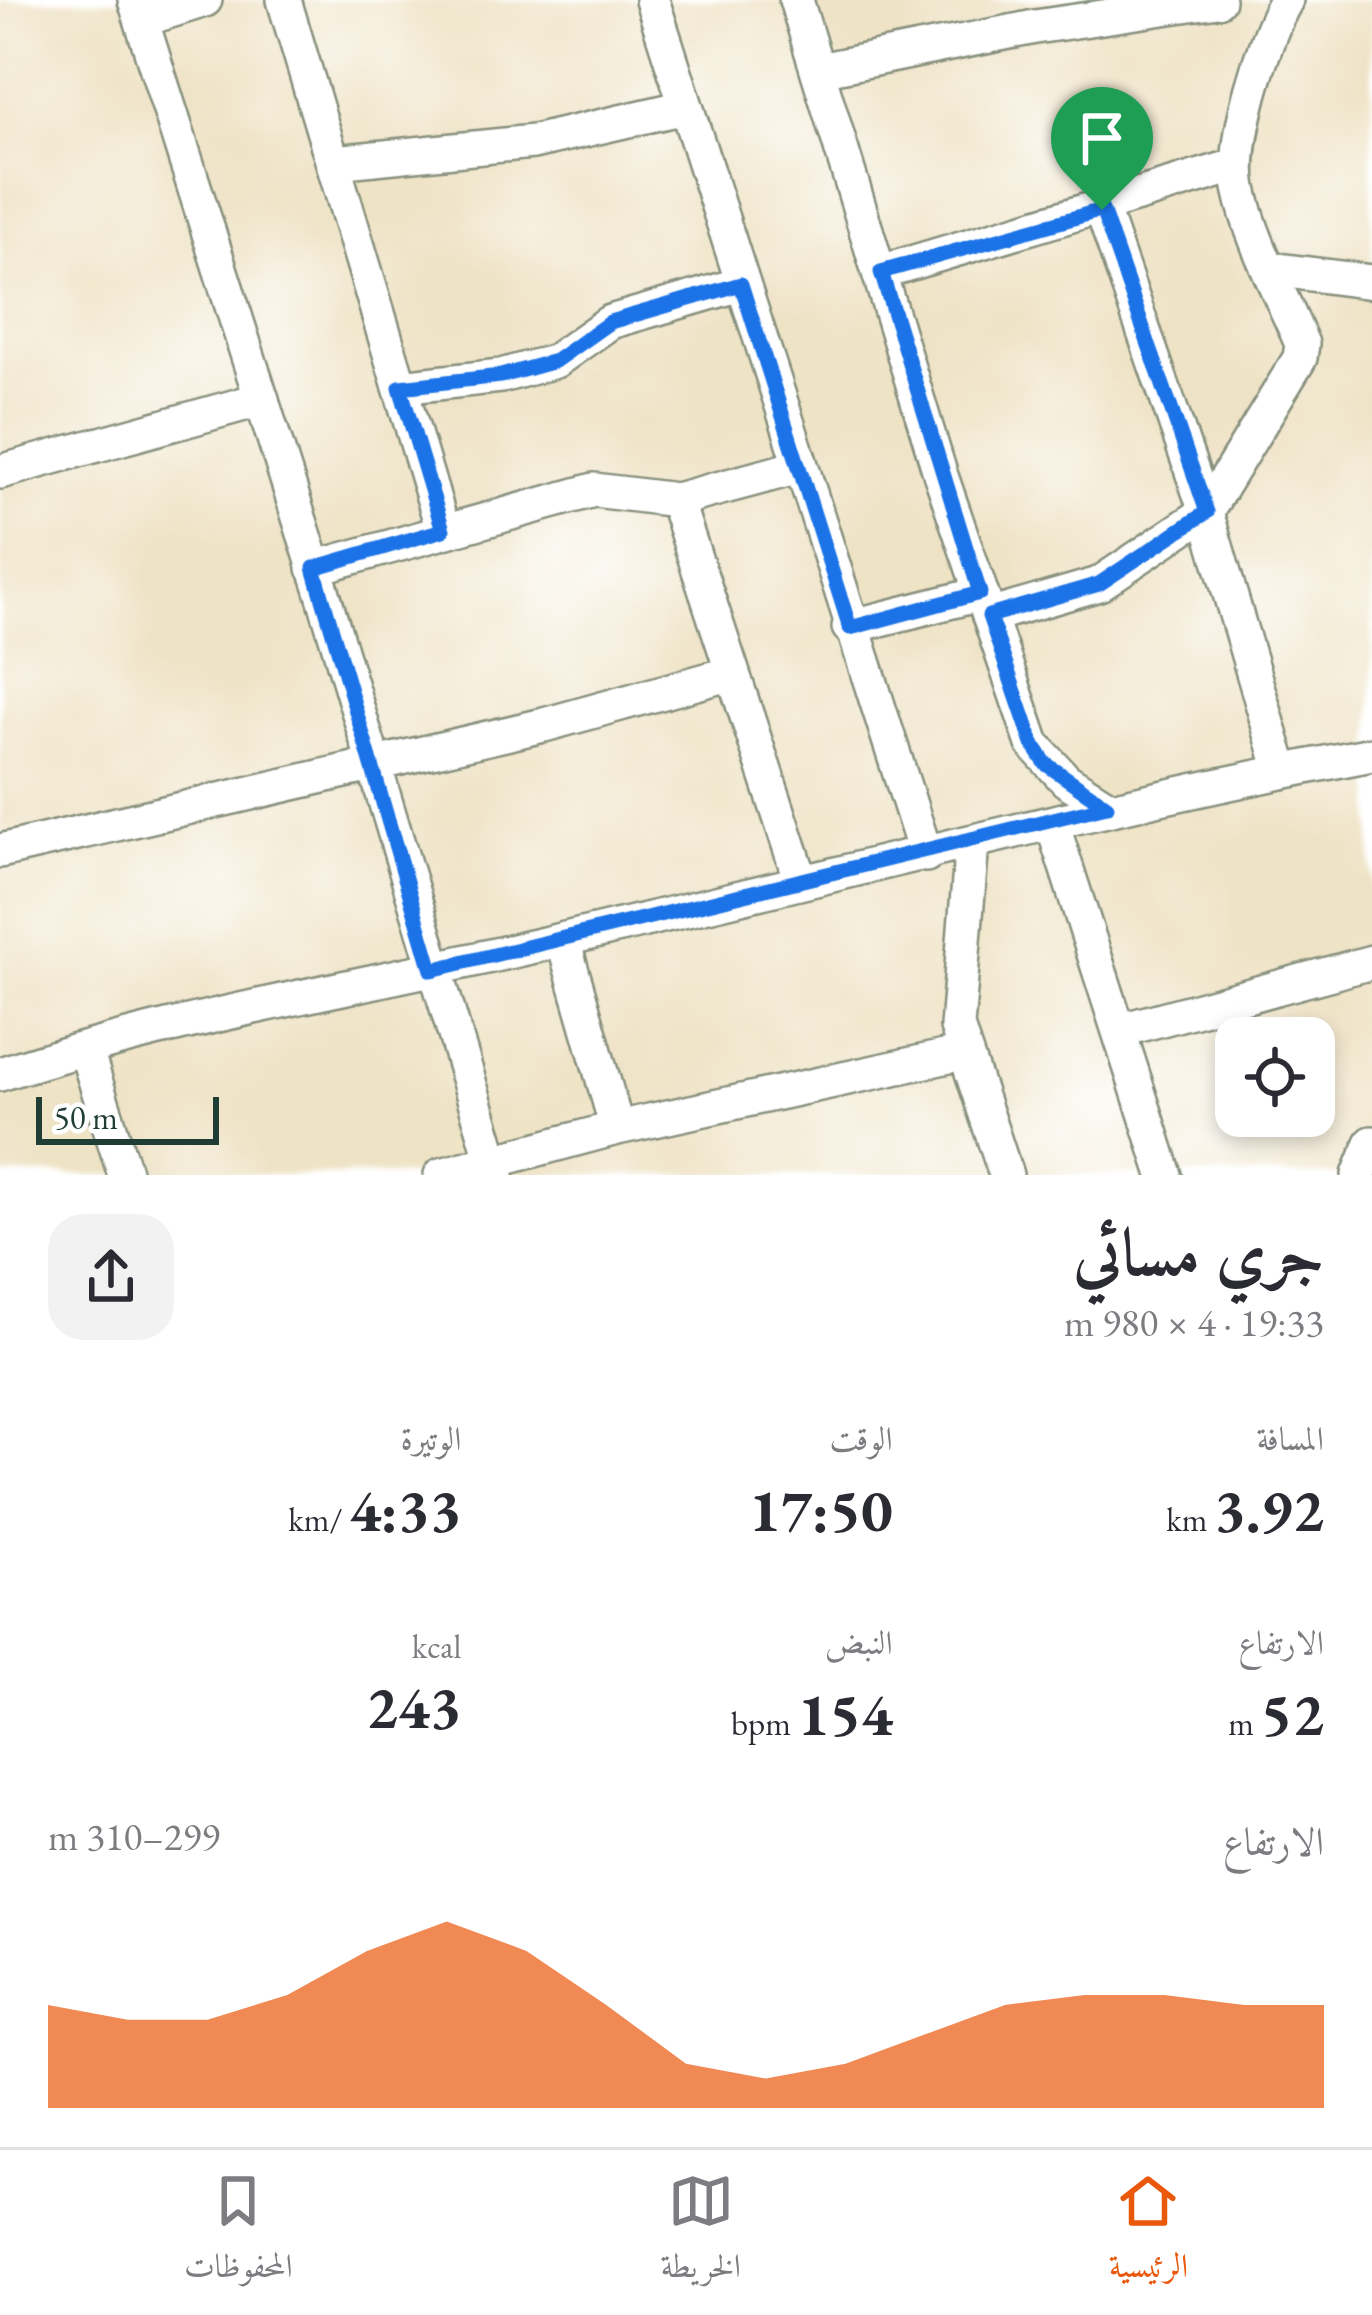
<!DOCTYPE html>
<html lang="ar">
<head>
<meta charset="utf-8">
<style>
	body { margin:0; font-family:"EB Garamond",Amiri,serif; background:#f2f2f3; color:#2b2b33; direction:rtl; height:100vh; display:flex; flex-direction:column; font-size:45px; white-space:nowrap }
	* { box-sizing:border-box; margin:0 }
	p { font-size:39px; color:#7c7c81 }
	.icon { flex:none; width:66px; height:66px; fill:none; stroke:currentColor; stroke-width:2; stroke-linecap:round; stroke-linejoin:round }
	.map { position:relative; height:1175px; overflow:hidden; direction:ltr }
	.panel { display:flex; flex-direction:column; background:#fff; flex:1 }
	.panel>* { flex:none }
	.fabs { position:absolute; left:1215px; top:1017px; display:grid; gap:24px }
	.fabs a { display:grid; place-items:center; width:120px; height:120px; border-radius:24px; background:#fff; box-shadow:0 6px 18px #0003; font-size:60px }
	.scale { position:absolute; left:36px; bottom:30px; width:183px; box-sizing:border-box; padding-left:12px; border:6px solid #1f3d34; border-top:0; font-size:33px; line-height:42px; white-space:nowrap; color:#1f3d34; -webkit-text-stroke:9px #fff; paint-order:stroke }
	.pin { position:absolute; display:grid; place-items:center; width:102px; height:102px; color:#fff; margin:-123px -51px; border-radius:50% 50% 50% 0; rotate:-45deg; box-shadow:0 0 12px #0007 }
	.pin .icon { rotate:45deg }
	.round { display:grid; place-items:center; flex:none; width:126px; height:126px; border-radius:36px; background:#f2f2f3 }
	.head { display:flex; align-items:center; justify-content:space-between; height:204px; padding:0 48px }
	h1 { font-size:66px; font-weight:700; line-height:90px }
	.metrics { display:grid; grid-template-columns:repeat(3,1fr); gap:18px; height:204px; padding:12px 48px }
	.metrics div { display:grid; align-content:center }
	.metrics b { font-size:60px; font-weight:700 }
	.metrics small { font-size:33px; font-weight:400 }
	.metrics p { font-size:33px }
	.chart { height:336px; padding:24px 48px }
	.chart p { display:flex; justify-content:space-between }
	.chart svg { width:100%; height:216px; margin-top:12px; fill:#ea580c; opacity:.7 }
	.tabs { display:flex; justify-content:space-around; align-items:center; height:168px; border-top:3px solid #e1e1e2; background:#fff; font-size:33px; color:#7c7c81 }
	.tabs a { display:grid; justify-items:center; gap:6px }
	.tabs .on { color:#ea580c }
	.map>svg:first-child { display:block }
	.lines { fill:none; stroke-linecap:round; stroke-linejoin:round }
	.minor-casing { stroke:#87907d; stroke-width:38 }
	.minor { stroke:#fff; stroke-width:33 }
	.route-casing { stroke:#fff; stroke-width:24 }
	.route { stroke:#1a73e8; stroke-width:15 }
</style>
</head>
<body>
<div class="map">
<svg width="1372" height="1175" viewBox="0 0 1372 1175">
	<rect width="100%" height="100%" fill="#fff"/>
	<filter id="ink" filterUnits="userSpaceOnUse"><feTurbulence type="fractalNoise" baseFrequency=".00833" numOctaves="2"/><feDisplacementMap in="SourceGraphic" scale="24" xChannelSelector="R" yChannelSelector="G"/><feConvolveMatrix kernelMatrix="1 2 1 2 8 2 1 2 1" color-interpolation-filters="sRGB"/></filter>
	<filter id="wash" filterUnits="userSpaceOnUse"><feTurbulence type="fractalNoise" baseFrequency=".004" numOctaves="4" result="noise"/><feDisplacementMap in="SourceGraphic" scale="48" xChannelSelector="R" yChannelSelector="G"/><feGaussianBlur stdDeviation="2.7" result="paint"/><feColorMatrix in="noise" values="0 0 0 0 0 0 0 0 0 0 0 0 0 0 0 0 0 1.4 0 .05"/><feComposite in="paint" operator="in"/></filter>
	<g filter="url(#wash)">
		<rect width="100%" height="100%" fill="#efe3c6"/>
	</g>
	<g filter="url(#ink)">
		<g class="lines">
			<g class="minor-casing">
				<g id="minor">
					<path d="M135,0L322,590L497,1175"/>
					<path d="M284,0L443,530"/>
					<path d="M652,0L926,855"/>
					<path d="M796,0L940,473L1033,744L1066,780L1107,806"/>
					<path d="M142,20L205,0"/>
					<path d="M819,70L1035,27L1218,0"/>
					<path d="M335,162L533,142L685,107"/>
					<path d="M1102,210L1206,512L1282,771"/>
					<path d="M1271,269L1372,282"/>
					<path d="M881,272L1238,165"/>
					<path d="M400,387L501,376L555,361L610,322L741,284"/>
					<path d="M0,472L262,399"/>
					<path d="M676,500L801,881"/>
					<path d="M314,568L594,490L676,500L799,467"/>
					<path d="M989,616L1099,584L1206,512L1300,358L1302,344C1281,294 1251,241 1240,188C1231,143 1263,39 1286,0"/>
					<path d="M849,627L980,594"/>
					<path d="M1052,823L1165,1175"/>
					<path d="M972,843L957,1027L1006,1175"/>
					<path d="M0,851L544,725L732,673"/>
					<path d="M563,940L617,1128"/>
					<path d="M1121,1030L1372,962"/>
					<path d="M86,1051L125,1175"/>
					<path d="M0,1074C178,1016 366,986 548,943C823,879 1095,807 1372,754"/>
					<path d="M441,1175L617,1128L963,1053"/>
					<path d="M1359,1175L1372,1143"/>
				</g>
			</g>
			<use href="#minor" class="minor"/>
		</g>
	</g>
	<g class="lines" filter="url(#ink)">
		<g class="route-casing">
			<path id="route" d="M1102,210L1207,512L1099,584L989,616L1033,744L1046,764L1107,806L432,970L314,568L443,530L400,387L501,376L555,361L610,322L741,284L850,628L980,593L881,272Z"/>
		</g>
		<use href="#route" class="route"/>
	</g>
</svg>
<div class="fabs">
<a><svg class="icon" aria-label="locate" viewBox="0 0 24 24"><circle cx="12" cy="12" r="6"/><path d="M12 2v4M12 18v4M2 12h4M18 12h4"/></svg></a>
</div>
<div class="scale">50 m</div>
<div class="pin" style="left:1102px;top:210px;background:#1e9e55"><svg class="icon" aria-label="arrive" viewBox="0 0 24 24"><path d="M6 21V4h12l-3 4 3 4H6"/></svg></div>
</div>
<section class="panel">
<div class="head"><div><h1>جري مسائي</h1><p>19:33 · 4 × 980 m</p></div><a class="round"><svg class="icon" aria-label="share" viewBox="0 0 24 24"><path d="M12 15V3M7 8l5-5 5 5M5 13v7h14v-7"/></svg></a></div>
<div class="metrics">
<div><p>المسافة</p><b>3.92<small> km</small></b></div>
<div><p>الوقت</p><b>17:50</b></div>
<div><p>الوتيرة</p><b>4:33<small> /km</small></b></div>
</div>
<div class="metrics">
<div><p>الارتفاع</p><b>52<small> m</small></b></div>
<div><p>النبض</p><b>154<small> bpm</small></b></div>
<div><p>kcal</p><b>243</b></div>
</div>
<div class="chart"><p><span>الارتفاع</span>299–310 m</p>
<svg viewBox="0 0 160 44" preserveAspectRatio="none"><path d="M0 44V23L10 26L20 26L30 21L40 12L50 6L60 12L70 23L80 35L90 38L100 35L110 29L120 23L130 21L140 21L150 23L160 23V44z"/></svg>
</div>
</section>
<nav class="tabs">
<a class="on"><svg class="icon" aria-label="home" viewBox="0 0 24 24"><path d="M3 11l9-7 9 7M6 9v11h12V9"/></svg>الرئيسية</a>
<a><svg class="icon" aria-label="map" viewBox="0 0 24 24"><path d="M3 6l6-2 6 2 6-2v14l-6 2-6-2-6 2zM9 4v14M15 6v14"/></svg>الخريطة</a>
<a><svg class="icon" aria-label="saved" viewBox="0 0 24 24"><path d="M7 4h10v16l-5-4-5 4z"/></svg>المحفوظات</a>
</nav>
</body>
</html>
